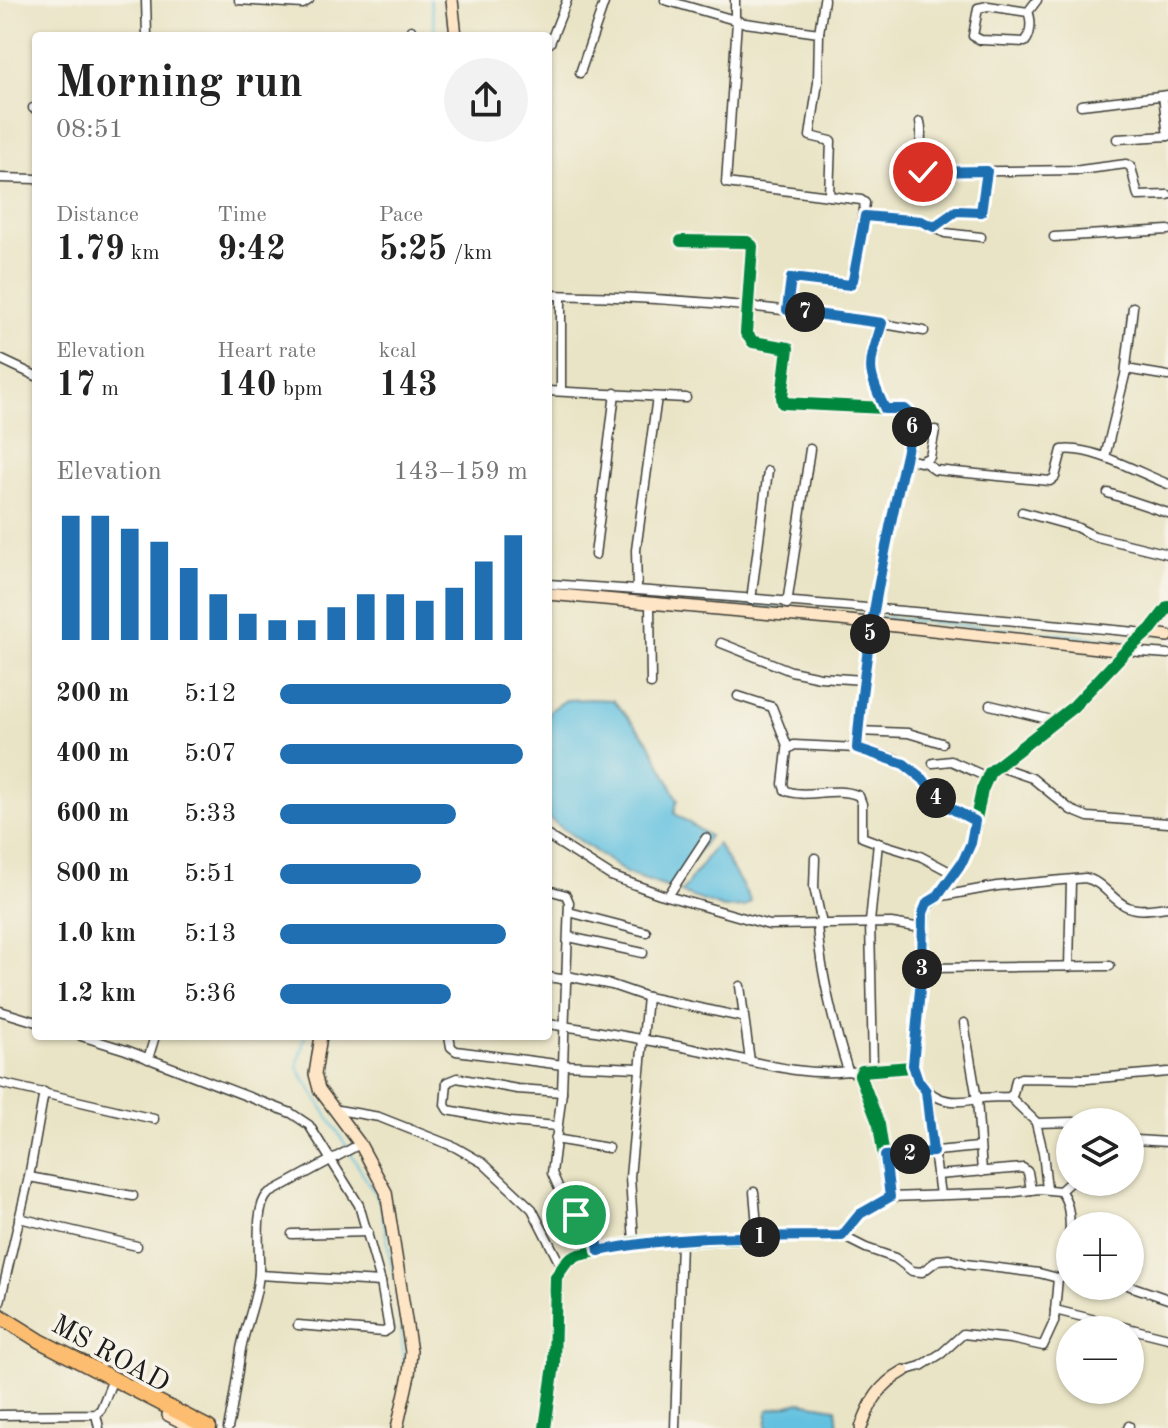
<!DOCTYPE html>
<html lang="en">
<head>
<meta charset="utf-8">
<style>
	body { margin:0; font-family:"Old Standard TT",serif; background:#f2f2f2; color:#222; height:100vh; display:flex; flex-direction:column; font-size:30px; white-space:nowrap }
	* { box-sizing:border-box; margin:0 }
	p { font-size:26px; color:#767676 }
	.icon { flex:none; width:44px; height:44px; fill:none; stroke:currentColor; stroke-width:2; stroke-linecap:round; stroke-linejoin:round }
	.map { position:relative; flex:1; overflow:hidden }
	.panel { position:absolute; left:32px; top:32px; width:520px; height:1008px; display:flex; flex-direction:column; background:#fff; border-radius:8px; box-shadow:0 2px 6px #0004 }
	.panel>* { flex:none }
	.controls { position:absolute; left:1056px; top:1108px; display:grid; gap:16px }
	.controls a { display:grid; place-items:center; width:88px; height:88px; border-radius:50%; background:#fff; box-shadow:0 2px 6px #0004; font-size:40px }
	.pin { position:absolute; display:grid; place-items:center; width:68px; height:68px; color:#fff; margin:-34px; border:4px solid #fff; border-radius:50%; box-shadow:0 2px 8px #0007 }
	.km { position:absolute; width:40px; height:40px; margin:-20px; border-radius:50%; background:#222; color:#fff; font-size:22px; line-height:40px; text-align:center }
	.round { display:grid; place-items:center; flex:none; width:84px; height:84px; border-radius:42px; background:#f2f2f2 }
	.overview { display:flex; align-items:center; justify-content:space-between; height:136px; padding:0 24px }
	h1 { font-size:44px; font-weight:700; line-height:60px }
	.stats { display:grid; grid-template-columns:repeat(3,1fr); gap:12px; height:136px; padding:8px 24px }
	.stats div { display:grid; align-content:center }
	.stats b { font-size:34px; font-weight:700 }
	.stats small { font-size:22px; font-weight:400 }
	.stats p { font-size:22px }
	.chart { height:224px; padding:16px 24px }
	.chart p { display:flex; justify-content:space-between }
	.chart svg { width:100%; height:144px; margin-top:8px; stroke:#1f6fb2; stroke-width:6 }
	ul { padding:0 24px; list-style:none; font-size:26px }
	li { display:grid; grid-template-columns:128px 96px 1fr; align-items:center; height:60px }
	li i { height:20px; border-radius:10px; background:#1f6fb2 }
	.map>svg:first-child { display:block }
	.water { fill:#62c1e0; stroke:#3f6e7e; stroke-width:2 }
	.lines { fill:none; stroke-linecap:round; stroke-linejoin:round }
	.stream { stroke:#62c1e0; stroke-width:2 }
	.street-casing { stroke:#3b3a35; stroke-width:11 }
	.secondary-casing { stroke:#3b3a35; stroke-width:14 }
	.highway-casing { stroke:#3b3a35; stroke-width:17 }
	.street { stroke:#fff; stroke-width:8 }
	.secondary { stroke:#fee5c5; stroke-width:11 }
	.highway { stroke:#fcbd6f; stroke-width:14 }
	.cycleway-casing { stroke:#f7f3e8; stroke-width:17 }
	.cycleway { stroke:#00873e; stroke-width:12 }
	.route-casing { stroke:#fff; stroke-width:16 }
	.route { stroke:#1f6fb2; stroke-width:10 }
	.labels { text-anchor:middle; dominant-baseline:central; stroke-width:7; stroke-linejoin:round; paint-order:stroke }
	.street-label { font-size:28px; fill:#1c1c1c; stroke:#f7f3e8 }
</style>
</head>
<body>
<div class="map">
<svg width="1168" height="1428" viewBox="0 0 1168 1428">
	<rect width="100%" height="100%" fill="#f7f3e8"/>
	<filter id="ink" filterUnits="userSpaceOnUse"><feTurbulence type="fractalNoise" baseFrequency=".0125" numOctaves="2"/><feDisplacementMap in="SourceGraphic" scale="16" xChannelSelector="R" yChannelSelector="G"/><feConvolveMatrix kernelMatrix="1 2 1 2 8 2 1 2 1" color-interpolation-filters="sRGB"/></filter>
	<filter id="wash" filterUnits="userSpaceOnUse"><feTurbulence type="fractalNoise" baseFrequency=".006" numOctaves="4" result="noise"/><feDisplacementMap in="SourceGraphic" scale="32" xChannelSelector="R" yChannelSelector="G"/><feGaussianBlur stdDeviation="1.8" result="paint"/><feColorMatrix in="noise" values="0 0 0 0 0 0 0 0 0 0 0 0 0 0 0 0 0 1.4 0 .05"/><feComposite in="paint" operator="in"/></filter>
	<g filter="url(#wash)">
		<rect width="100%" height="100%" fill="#e9e4c5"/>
		<g class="water">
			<path d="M590,699L613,700L649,742L678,799L674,813L709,836L672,889L626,873L548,818V712L566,700Z"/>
			<path d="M717,843L751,901L745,907L724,908L681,893Z"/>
			<path d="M800,1402L836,1408L838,1428H766L768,1410Z"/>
		</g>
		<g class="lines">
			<g class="stream">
				<path d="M430,0L436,36"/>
				<path d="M697,602L867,616"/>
				<path d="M879,617L1129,641"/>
				<path d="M1165,645L1168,646"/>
				<path d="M305,1036L297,1067L347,1147"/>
				<path d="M350,1152L381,1205L394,1280"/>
				<path d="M400,1314L404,1371"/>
			</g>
		</g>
	</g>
	<g filter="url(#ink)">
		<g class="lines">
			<g class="street-casing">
				<g id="street">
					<path d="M146,0L147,36"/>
					<path d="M239,0L303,4L309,0"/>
					<path d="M665,0L745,23L819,33L818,82L810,136L831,141L829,196"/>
					<path d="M1028,12L988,6L978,8L973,36L981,40L1025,42C1031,35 1032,20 1028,12L1037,0"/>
					<path d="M735,21V0"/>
					<path d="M737,21L726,183L861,200L865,203L852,283L847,286L791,278L787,310"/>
					<path d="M411,30V36"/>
					<path d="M819,33L824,0"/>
					<path d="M550,43L567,0"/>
					<path d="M580,73L605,0"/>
					<path d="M1163,96L1168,136"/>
					<path d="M1081,105L1168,95"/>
					<path d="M33,108H36"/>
					<path d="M920,122C924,137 917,152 919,168L923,172L1080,170L1126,164L1131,167L1138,196L1168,195"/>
					<path d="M1117,139L1168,136"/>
					<path d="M0,178L36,179"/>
					<path d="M865,216L921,221L945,233L981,237"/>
					<path d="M934,227L956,211L981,212L987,171"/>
					<path d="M1054,237L1168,230"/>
					<path d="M681,241L747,242L752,246L746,333L753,342L788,348L782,397L783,403L905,409L912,415V429C888,535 865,640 857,748"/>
					<path d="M548,295C675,297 800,308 924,331"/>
					<path d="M882,323C869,366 865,367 885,409"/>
					<path d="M0,359L36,376"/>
					<path d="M1126,369L1168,376"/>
					<path d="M548,391L686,398"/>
					<path d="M561,391V296"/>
					<path d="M1105,457L1125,375L1133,307"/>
					<path d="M905,458L920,462L930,457L935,430"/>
					<path d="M923,461L935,470L1050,481L1055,477L1062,450C1093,446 1139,473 1168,484"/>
					<path d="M1108,493L1168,513"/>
					<path d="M1022,512L1076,527L1094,536L1168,554"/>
					<path d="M595,555L615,393"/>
					<path d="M548,584C748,597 947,614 1146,633"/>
					<path d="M637,590L636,550L657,397"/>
					<path d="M751,600L768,471"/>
					<path d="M650,602L651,684"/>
					<path d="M787,604L810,449"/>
					<path d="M721,643L791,671L820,677L863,680"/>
					<path d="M1127,651L1168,654"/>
					<path d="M738,696L772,707L788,748"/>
					<path d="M990,705L1056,721"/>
					<path d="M858,731L908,733L942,743"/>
					<path d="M933,763L951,761L987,777"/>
					<path d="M997,766L1032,778L1071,810L1088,817L1168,823"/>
					<path d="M548,836L611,876L660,894L769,925L891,923L922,928"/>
					<path d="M878,843L920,856L954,874"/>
					<path d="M815,858L814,887L822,924"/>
					<path d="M548,890L566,895L569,902L562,1092L552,1173L569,1211C575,1215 583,1214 589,1217C597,1222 597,1242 599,1251"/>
					<path d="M668,896L706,838"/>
					<path d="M937,897L997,886L1085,878C1103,881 1112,901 1128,907C1140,912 1156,908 1168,907"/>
					<path d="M569,912L646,932"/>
					<path d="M817,925C821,975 833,1023 848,1071L853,1072"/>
					<path d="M569,937L643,953"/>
					<path d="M1069,967L1071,880"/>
					<path d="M922,968L1110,966"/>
					<path d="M567,976L612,985L647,997L742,1017"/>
					<path d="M548,977L567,980"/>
					<path d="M740,986L750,1061"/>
					<path d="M0,1011L36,1022"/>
					<path d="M964,1023L977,1099L982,1172"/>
					<path d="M548,1024C604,1031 658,1042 713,1053C757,1062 803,1077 848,1071"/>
					<path d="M81,1036L126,1050L291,1113L309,1125L359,1205L381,1282L389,1329L384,1332L298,1325"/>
					<path d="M449,1036L451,1047L456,1051L563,1065L639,1068"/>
					<path d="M148,1059L155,1036"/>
					<path d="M913,1065C924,1098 945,1106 977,1099C987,1096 999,1098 1009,1097L1013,1094L1016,1080L1021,1078L1087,1079L1168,1072"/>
					<path d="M873,1068L870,922L878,843L862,837V804L859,796C835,785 804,800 785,790L783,784L787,750L794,745L857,748L896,759L923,779L941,803L975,821"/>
					<path d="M0,1083L154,1119"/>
					<path d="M926,1091L940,1195"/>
					<path d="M1010,1097L1036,1122"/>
					<path d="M338,1110L379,1117L455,1147L483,1163L532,1209L561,1266"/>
					<path d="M557,1126L511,1122L448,1110L445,1105L447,1082L457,1078L517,1089L562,1092"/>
					<path d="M555,1139L608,1148"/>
					<path d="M1136,1140L1168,1142"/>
					<path d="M885,1156L978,1147"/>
					<path d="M937,1175L1023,1168L1028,1172L1031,1190"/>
					<path d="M29,1177L133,1196"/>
					<path d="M1047,1189L1043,1152L1036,1123L1074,1122"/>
					<path d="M1060,1191L1070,1182"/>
					<path d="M754,1192L758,1237"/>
					<path d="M890,1197L1008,1193L1039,1189L1060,1191C1076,1207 1068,1253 1067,1274"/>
					<path d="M19,1218L137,1246"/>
					<path d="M292,1234L368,1232"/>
					<path d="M842,1236L866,1248L895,1258L912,1271L922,1272L938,1260L949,1259L965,1264L1039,1273L1058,1278"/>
					<path d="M634,1243L630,1177L647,997"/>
					<path d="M259,1275L381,1282"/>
					<path d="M1130,1286L1168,1299"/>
					<path d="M0,1302L29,1177L44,1092"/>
					<path d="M1055,1310L1168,1338"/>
					<path d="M904,1371L921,1366L942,1353L963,1334L1011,1339L1043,1346L1054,1322L1058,1278L1070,1274"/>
					<path d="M96,1414L99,1428"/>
					<path d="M0,1415L96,1414L101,1409L111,1384"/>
					<path d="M228,1428C234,1402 237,1376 241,1349C246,1323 258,1298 259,1271C260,1251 254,1208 268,1194L360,1144"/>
					<path d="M675,1428L681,1241"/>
					<path d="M1128,1428L1129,1426"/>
				</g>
			</g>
			<g class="secondary-casing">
				<g id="secondary">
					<path d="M452,0L456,36"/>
					<path d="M548,594L840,620L1126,651"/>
					<path d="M1146,633L1168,636"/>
					<path d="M321,1036L315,1074L319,1089L360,1144L386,1192L411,1352L409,1375L397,1428"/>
					<path d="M168,1415L193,1428"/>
					<path d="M545,1428L554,1365L556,1277L568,1260L579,1255L634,1243L758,1237L842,1236L860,1214L890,1197L879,1125L860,1075L862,1071L911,1067L914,1064L925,908L937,897L963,861L971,843L982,790L990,772L1073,707L1126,651L1151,629L1168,607"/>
					<path d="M861,1428C870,1402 879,1385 904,1371"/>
				</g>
			</g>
			<g class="highway-casing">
				<path id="highway" d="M0,1316L40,1341L209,1428"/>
			</g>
			<use href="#street" class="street"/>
			<use href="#secondary" class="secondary"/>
			<use href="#highway" class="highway"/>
			<g class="cycleway-casing">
				<g id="cycleway">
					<path d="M681,241L747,242L752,246L746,333L753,342L788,348L782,397L783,403L905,409L912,415V429C888,535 865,640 857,748"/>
					<path d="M545,1428L554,1365L556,1277L568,1260L579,1255L634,1243L758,1237L842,1236L860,1214L890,1197L879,1125L860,1075L862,1071L911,1067L914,1064L925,908L937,897L963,861L971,843L982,790L990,772L1073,707L1126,651L1151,629L1168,607"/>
				</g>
			</g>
			<use href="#cycleway" class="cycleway"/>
		</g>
	</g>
	<g class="lines" filter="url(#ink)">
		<g class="route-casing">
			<path id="route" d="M576,1215C599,1219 595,1231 599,1251C678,1234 762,1237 842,1236L860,1214L890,1197L885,1156L933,1152L926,1091L918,1080L913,1065L922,968L923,913L927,903L937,897L963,861L971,843L975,821L941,803L923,779L904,764L857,748C865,640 887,535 912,429V415L905,409H885C865,367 869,366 882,323L787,310L791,278L850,285L853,280L865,216L921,221L934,227L956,211L981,212L987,171L923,172"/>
		</g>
		<use href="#route" class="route"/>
	</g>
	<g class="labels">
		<g class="street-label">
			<text transform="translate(110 1355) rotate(29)">MS ROAD</text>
		</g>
	</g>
</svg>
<div class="controls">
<a><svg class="icon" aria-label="layers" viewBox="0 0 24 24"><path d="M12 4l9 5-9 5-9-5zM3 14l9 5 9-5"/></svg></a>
<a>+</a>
<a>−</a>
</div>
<div class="pin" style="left:576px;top:1215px;background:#1e9e55"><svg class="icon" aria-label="arrive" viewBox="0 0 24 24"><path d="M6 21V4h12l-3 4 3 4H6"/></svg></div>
<div class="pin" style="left:923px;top:172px;background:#d93025"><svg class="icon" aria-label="check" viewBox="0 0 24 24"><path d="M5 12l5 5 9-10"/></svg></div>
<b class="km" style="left:760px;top:1237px">1</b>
<b class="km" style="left:910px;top:1154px">2</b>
<b class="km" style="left:922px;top:969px">3</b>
<b class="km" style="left:936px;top:798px">4</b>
<b class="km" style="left:870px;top:634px">5</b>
<b class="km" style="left:912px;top:427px">6</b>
<b class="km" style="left:805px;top:312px">7</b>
<section class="panel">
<div class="overview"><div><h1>Morning run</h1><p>08:51</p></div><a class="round"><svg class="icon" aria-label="share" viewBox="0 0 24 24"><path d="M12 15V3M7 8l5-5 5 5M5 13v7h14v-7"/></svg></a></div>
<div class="stats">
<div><p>Distance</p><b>1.79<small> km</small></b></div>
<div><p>Time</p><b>9:42</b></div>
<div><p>Pace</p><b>5:25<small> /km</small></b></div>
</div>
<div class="stats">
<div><p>Elevation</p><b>17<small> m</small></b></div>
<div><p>Heart rate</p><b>140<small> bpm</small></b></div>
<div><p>kcal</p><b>143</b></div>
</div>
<div class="chart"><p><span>Elevation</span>143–159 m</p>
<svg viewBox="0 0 160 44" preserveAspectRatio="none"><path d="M5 44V6M15 44V6M25 44V10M35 44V14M45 44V22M55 44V30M65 44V36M75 44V38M85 44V38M95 44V34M105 44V30M115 44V30M125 44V32M135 44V28M145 44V20M155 44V12"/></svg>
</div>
<ul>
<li><b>200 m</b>5:12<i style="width:93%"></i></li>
<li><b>400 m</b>5:07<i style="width:98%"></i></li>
<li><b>600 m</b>5:33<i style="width:71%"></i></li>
<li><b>800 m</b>5:51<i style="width:57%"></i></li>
<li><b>1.0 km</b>5:13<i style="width:91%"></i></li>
<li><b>1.2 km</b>5:36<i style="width:69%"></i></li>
</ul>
</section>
</div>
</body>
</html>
